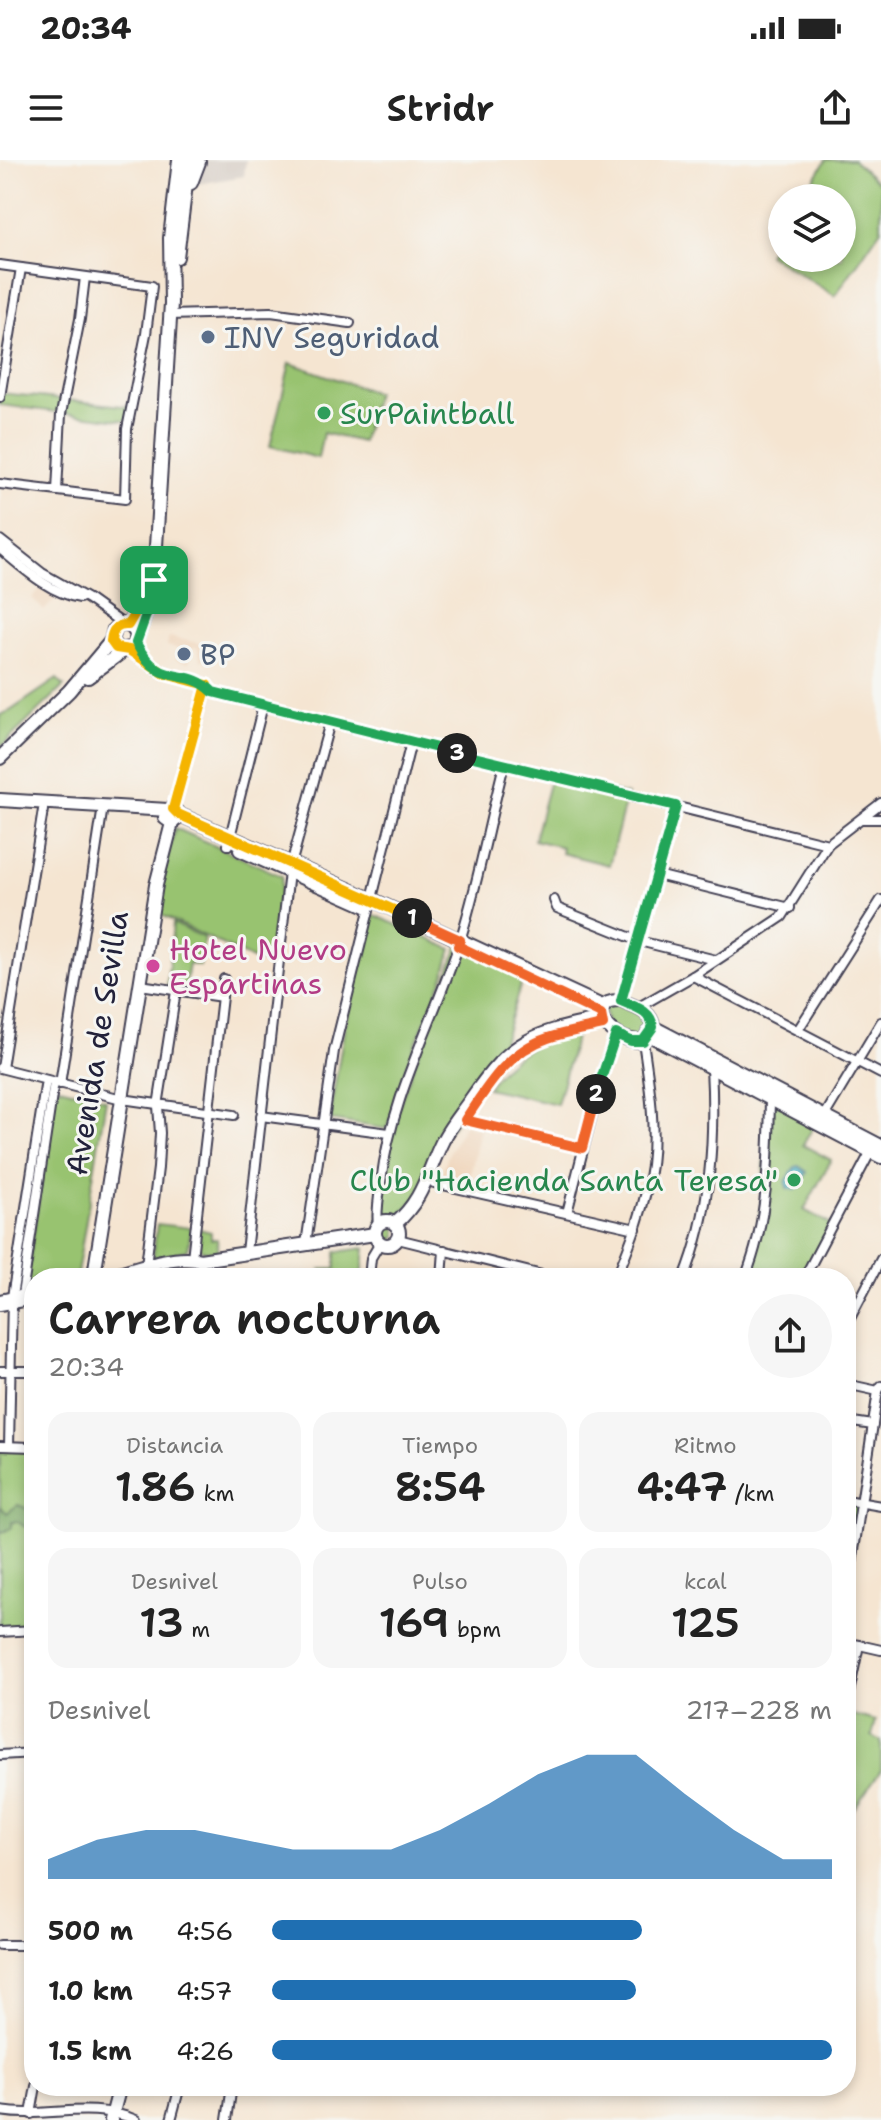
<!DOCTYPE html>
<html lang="es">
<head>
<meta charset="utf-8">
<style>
	body { margin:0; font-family:"Shantell Sans",sans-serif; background:#f6f6f6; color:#222; height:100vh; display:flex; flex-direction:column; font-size:30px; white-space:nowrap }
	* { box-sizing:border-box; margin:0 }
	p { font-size:26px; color:#767676 }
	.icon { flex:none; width:44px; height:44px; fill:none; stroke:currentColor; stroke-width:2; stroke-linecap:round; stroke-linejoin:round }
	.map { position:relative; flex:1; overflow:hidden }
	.drawer { position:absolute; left:24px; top:1108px; width:832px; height:828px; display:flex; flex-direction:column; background:#fff; border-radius:32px; box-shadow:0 4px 12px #0003 }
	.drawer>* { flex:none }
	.tools { position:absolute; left:768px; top:24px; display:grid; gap:16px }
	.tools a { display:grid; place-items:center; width:88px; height:88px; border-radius:50%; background:#fff; box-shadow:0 4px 12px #0003; font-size:40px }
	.pin { position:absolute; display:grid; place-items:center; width:68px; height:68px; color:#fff; margin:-34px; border-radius:16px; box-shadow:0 4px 12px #0006 }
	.km { position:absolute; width:40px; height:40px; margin:-20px; border-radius:50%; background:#222; color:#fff; font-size:22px; line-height:40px; text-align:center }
	.round { display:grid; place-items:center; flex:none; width:84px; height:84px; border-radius:42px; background:#f6f6f6 }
	.head { display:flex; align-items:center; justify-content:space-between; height:136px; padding:0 24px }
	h1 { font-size:44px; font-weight:600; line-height:60px }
	.figures { display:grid; grid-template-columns:repeat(3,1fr); gap:12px; height:136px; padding:8px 24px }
	.figures div { display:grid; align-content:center; border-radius:20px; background:#f6f6f6; text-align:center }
	.figures b { font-size:40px; font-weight:600 }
	.figures small { font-size:22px; font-weight:400 }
	.figures p { font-size:22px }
	.chart { height:224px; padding:16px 24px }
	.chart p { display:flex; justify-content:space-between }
	.chart svg { width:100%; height:144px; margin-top:8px; fill:#1f6fb2; opacity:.7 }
	ul { padding:0 24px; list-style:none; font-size:26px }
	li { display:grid; grid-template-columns:128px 96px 1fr; align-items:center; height:60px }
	li i { height:20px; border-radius:10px; background:#1f6fb2 }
	.status { display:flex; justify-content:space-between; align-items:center; height:56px; padding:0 40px; background:#fff; direction:ltr }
	.status svg { height:22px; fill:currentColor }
	header { display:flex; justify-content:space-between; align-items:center; height:104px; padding:0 24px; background:#fff; font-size:36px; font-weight:600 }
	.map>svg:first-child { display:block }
	.built { fill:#f0d6bc }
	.industrial { fill:#cec2b9 }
	.green { fill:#98c370; stroke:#5d7256; stroke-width:2 }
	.forest { fill:#7aa962; stroke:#4e664e; stroke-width:2 }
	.water { fill:#3eaabd; stroke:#30667c; stroke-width:2 }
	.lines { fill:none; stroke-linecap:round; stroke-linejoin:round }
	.street-casing { stroke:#423f52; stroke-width:12 }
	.secondary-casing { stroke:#423f52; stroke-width:16 }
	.street { stroke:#fff; stroke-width:8 }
	.secondary { stroke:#fff; stroke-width:12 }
	.split-1-casing { stroke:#fff; stroke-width:16 }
	.split-2-casing { stroke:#fff; stroke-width:16 }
	.split-3-casing { stroke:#fff; stroke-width:16 }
	.split-4-casing { stroke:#fff; stroke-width:16 }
	.split-1 { stroke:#f5b400; stroke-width:10 }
	.split-2 { stroke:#f0652b; stroke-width:10 }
	.split-3 { stroke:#22a559; stroke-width:10 }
	.split-4 { stroke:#22a559; stroke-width:10 }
	.service-dot { fill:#5c6f8a; stroke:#f6f6f2; stroke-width:3 }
	.leisure-dot { fill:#2e9e5b; stroke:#f6f6f2; stroke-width:3 }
	.hotel-dot { fill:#d1479c; stroke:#f6f6f2; stroke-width:3 }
	.labels { text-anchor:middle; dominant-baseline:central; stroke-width:6; stroke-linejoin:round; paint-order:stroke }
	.service-label { font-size:30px; fill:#4e5e75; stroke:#f6f6f2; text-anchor:start }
	.leisure-label { font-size:30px; fill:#27864d; stroke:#f6f6f2; text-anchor:start }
	.hotel-label { font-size:30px; fill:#b23c85; stroke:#f6f6f2; text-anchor:start }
	.street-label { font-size:30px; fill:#22223b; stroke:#f6f6f2 }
</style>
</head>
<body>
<div class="status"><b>20:34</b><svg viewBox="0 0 49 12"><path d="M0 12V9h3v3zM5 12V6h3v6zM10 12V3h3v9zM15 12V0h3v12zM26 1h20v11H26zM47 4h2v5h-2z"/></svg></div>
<header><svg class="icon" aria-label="menu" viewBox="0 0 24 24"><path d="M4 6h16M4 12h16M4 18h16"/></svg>Stridr<svg class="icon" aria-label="share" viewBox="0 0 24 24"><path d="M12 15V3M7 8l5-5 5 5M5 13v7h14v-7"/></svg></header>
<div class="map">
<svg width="881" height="1960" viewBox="0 0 881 1960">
	<rect width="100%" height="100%" fill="#f6f6f2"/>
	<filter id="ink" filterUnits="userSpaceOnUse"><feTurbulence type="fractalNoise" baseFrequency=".0125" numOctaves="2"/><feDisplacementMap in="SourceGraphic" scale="16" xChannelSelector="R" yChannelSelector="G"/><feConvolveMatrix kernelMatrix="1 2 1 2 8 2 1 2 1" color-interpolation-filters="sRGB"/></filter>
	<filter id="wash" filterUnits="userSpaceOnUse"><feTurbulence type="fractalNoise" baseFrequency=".006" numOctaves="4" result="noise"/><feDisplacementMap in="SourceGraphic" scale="32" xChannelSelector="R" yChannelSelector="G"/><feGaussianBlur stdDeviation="1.8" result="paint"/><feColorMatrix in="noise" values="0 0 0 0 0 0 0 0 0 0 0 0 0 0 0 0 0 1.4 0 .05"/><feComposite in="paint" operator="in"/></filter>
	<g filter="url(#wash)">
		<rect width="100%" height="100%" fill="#f5e5d1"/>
		<g class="built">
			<path d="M41,428L57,437L44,451L32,438Z"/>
			<path d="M169,477L207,485L204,500H201L197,488L193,487L189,503L176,500L179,489L167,486Z"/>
			<path d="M464,965L480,969L468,1026L439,1019L450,991Z"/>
		</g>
		<path class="industrial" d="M197,0H246L244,16L193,25Z"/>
		<g class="green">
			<path d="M826,0H853L881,25V69L835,136L768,94L782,72V98H842V38H803Z"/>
			<path d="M290,203L376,233L362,282L323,273L318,298L270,286Z"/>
			<path d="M1,233L131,247L128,261L0,245Z"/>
			<path d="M57,519L64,526L0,588V555L10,551Z"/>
			<path d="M551,616L627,635L609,705L561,693L562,687L534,680Z"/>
			<path d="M175,668L282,716L273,804L252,799L157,753L160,725Z"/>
			<path d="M372,754L452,789L443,818L406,907L387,969L329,960L345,865Z"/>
			<path d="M173,763L204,778L200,806L189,804L185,828L167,825Z"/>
			<path d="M458,786L523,817L500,891L501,900L444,978L421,1035L391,1062L378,1065L389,973Z"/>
			<path d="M610,842L652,860L643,881L608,870L604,847Z"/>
			<path d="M577,871L557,944L487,928C510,894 538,880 577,871Z"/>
			<path d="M56,926L106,939L77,1114L62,1118H34V1125L25,1128Z"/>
			<path d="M770,937L816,962L803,985L831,1000L804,1050L832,1065L804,1118H745L758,1078Z"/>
			<circle cx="387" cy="1073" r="10"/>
			<path d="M157,1064L191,1068L188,1090L153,1098Z"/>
			<path d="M199,1069L211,1072V1079H217L218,1091H204L198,1087Z"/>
			<path d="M365,1088L362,1118H323L321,1109H336V1092Z"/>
			<path d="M0,1286L34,1287V1470L0,1472Z"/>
			<path d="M846,1340L861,1342L855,1384L846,1382Z"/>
			<path d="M846,1553L876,1561L872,1576L881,1581V1610L846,1660Z"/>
		</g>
		<path class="forest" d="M18,1345L33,1351V1367H25L17,1361L12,1362V1368L0,1373V1346L7,1353Z"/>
		<path class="water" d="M799,1006L807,1012L800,1027L795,1030L787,1028L786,1022L795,1007Z"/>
	</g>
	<g filter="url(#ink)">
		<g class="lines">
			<g class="street-casing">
				<g id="street">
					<path d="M0,105L152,126L146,174L127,269L125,339L0,324"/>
					<path d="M170,155L271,152L350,163"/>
					<path d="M0,237L21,108"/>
					<path d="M57,331L61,254L80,159L85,117"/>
					<path d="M0,380L42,413L88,439L123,464"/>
					<path d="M0,389C23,408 49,433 80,438"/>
					<path d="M129,490L146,502L136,483"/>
					<path d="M146,502L165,514L201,522L213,532L263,545L828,684"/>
					<path d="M173,649L207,525"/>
					<path d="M862,659H881"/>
					<path d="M228,685L263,545"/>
					<path d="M657,715L790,748"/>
					<path d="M554,740L557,748L639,781L716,800"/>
					<path d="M693,816L881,914"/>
					<path d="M140,825L222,837"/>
					<path d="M621,841L676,646"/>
					<path d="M637,848L693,816L782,757L828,684L881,643"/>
					<path d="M798,870L881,740"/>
					<path d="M0,908L122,939L234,955"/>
					<path d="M2,908L43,650"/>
					<path d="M60,924L102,653"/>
					<path d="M825,955L881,862"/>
					<path d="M261,956L389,973"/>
					<path d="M465,960L582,988"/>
					<path d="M434,1023L636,1069"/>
					<path d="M567,1053L605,904L616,874"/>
					<path d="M378,1065C376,1051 379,1036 381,1022C391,939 430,868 457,790C477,730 488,666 504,605"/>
					<path d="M398,1079L554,1118"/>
					<path d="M306,1084L334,891L411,582"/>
					<path d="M246,1092L289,712L330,562"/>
					<path d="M192,1098L224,819"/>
					<path d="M200,1100L204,1118"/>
					<path d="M146,1105L158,1008L160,973L158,946L176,831"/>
					<path d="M369,1118L371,1098L380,1083"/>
					<path d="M442,1118L444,1090"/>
					<path d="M616,1118C631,1082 646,1044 651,1005C656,964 649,922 643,881"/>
					<path d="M684,1118C711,1051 715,978 711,907"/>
					<path d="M745,1118C768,1061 769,998 770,938"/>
					<path d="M804,1118L871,991"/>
					<path d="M22,1135L54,922"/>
					<path d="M0,1139L34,1132"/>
					<path d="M0,1146L34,1140"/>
					<path d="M846,1166L881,1099"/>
					<path d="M0,1211H34"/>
					<path d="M846,1224L878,1231"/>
					<path d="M846,1261L873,1265"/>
					<path d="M0,1286L34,1287"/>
					<path d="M9,1286L12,1137L46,920"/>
					<path d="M846,1340L881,1346"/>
					<path d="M846,1443L878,1231L881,1226"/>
					<path d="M0,1472L34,1470"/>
					<path d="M846,1482L881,1490"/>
					<path d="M846,1547L859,1485"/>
					<path d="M0,1595L34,1593"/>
					<path d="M0,1785H34"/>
					<path d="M0,1951C49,1959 87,1940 136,1960"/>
					<path d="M31,1954L36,1926"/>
					<path d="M171,1960L180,1926"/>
					<path d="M227,1960L232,1926"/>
				</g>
			</g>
			<g class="secondary-casing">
				<g id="secondary">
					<path d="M191,23L199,2"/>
					<path d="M177,97L189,0"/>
					<path d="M128,465L147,434"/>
					<path d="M137,475L132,467L123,464L114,469L111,481L119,490L133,487L153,435L171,143L170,78L179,0"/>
					<path d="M88,517L123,491"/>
					<path d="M0,598L69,531L111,481"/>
					<path d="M0,640L168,650"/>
					<path d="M178,654L371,739L604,847"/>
					<path d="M240,690L366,746"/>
					<path d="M621,841C635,847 651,850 653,867L643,881C608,883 581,840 621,841Z"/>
					<path d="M653,867L881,986"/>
					<path d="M649,875L881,997"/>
					<circle cx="387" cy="1073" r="12"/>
					<path d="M395,1064C424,1039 427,1012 443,980C451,965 462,952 471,939C512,879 532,874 601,859"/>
					<path d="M94,1115L156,725L172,663L178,658L176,651L170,649L166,652L165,658L172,663"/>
					<path d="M103,1118C128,1111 175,1092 200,1100L375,1074"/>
					<path d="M111,1960L120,1926"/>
				</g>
			</g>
			<use href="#street" class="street"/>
			<use href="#secondary" class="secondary"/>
		</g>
	</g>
	<g class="lines" filter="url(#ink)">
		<g class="split-1-casing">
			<path id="split-1" d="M154,420L128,465C117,464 112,470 111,481L116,488L129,490L165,514L207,525L173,649L178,654L412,758"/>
		</g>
		<g class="split-2-casing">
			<path id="split-2" d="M412,758L460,780L458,786L601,854L603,865C585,869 566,872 548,878C508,891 487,927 465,960L582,988L596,934"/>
		</g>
		<g class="split-3-casing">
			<path id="split-3" d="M457,593L676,646L621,841C635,847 651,850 653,867L643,881H631L616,874L596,934"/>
		</g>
		<g class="split-4-casing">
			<path id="split-4" d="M154,420L153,435L136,483C162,532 185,504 213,532L457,593"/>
		</g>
		<use href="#split-1" class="split-1"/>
		<use href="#split-2" class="split-2"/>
		<use href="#split-3" class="split-3"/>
		<use href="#split-4" class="split-4"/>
	</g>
	<g class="service-dot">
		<circle cx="208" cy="177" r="8"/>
		<circle cx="184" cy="494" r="8"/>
	</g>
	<g class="leisure-dot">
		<circle cx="324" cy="253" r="8"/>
		<circle cx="794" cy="1020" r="8"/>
	</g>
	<circle class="hotel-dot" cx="153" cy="806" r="8"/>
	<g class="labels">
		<g class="service-label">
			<text x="224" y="177">INV Seguridad</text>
			<text x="200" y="494">BP</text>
		</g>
		<g class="leisure-label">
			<text x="340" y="253">SurPaintball</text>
			<text x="778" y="1020" text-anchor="end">Club "Hacienda Santa Teresa"</text>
		</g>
		<g class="hotel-label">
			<text x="169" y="789">Hotel Nuevo<tspan x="169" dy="34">Espartinas</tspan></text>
		</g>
		<g class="street-label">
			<text transform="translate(97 883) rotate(-81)">Avenida de Sevilla</text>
		</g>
	</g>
</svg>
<div class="tools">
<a><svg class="icon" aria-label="layers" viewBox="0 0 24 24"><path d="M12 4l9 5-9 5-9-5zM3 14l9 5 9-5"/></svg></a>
</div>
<div class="pin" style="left:154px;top:420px;background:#1e9e55"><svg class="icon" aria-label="arrive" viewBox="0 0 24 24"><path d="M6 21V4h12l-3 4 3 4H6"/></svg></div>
<b class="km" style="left:412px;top:758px">1</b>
<b class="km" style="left:596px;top:934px">2</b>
<b class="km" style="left:457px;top:593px">3</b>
<section class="drawer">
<div class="head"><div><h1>Carrera nocturna</h1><p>20:34</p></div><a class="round"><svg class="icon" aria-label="share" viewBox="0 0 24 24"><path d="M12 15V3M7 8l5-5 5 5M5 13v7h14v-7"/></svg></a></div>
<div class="figures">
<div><p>Distancia</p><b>1.86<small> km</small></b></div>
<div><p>Tiempo</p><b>8:54</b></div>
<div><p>Ritmo</p><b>4:47<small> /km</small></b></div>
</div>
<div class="figures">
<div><p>Desnivel</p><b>13<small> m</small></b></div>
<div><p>Pulso</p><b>169<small> bpm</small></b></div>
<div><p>kcal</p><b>125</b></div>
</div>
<div class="chart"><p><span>Desnivel</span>217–228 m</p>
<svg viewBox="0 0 160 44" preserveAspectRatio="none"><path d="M0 44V38L10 32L20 29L30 29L40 32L50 35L60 35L70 35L80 29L90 21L100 12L110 6L120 6L130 18L140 29L150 38L160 38V44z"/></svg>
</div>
<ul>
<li><b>500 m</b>4:56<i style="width:66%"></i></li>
<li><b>1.0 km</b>4:57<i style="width:65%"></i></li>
<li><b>1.5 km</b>4:26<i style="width:100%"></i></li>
</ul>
</section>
</div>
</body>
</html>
